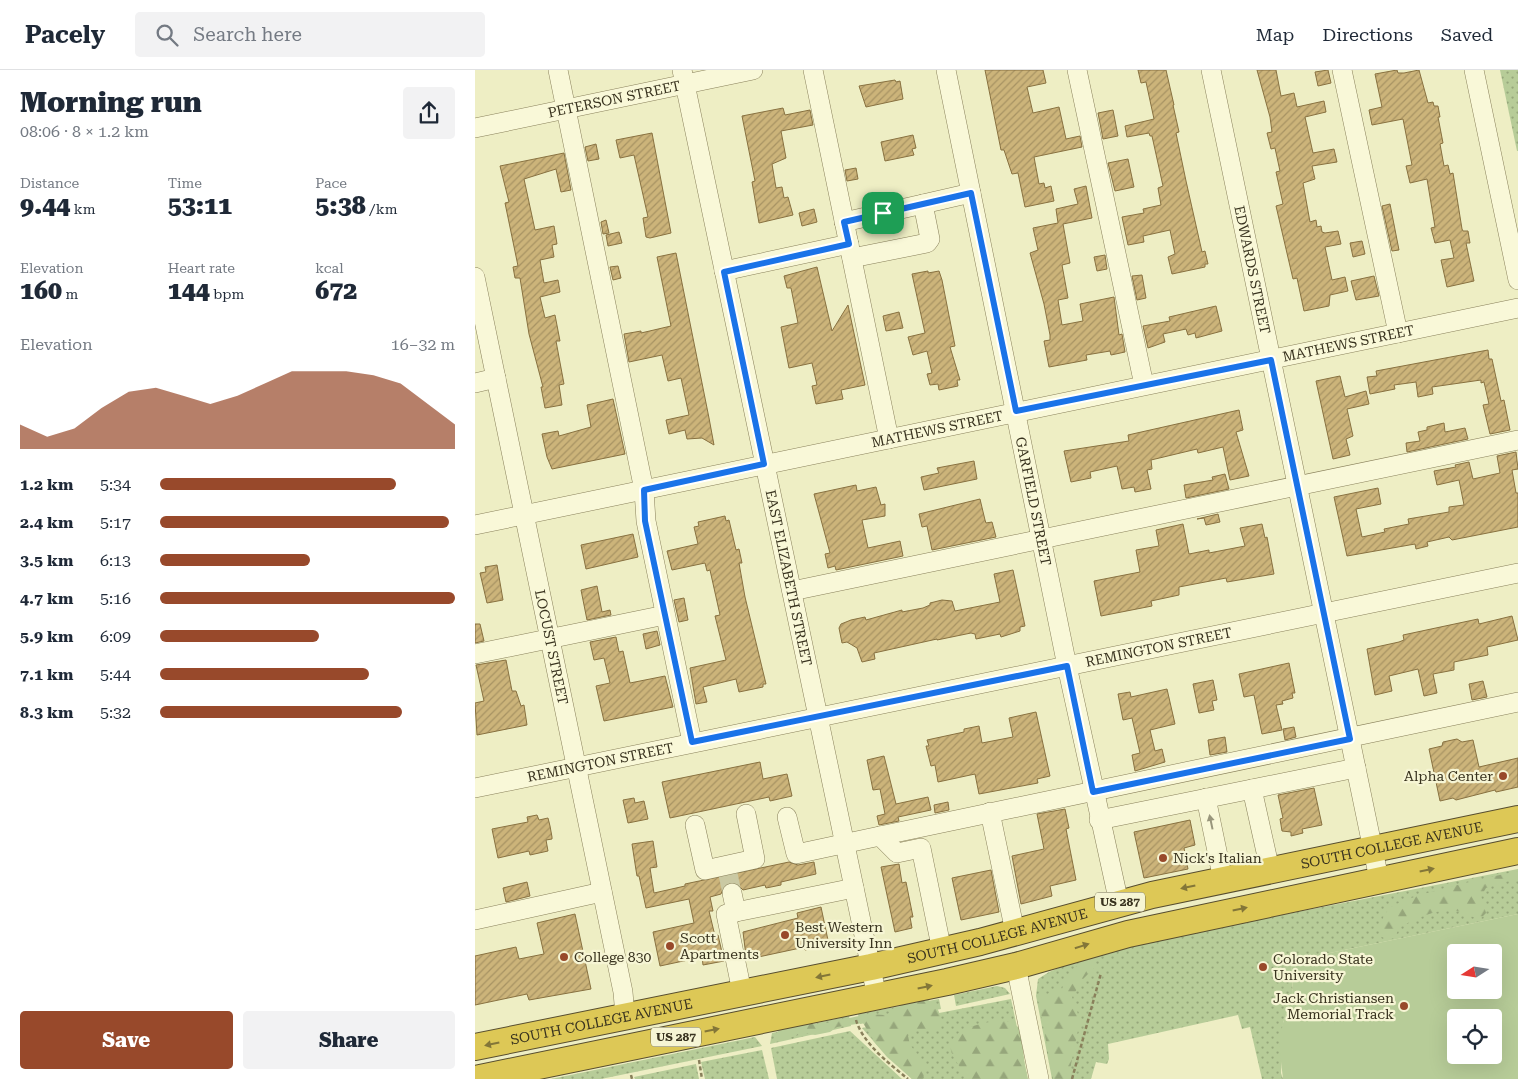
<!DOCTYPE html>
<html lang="en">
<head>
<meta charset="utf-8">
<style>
	body { margin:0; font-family:"Roboto Serif",serif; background:#f2f2f3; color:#1f2937; height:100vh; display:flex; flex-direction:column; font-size:19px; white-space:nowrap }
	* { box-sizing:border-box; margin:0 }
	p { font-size:16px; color:#747a83 }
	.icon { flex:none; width:28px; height:28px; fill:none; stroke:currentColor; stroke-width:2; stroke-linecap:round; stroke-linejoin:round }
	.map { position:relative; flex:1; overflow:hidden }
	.panel { display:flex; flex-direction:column; background:#fff; width:475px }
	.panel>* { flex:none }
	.needle { width:32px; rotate:258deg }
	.buttons { position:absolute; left:972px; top:874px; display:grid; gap:10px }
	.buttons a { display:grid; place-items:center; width:55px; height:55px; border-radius:5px; background:#fff; box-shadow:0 5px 20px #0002; font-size:25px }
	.pin { position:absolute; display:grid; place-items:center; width:42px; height:42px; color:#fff; margin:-21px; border-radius:10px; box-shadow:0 2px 8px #0006 }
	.round { display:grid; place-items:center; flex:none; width:52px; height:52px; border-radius:5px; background:#f2f2f3 }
	.summary { display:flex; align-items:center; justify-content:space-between; height:85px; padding:0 20px }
	h1 { font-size:28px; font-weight:800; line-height:38px }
	.figures { display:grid; grid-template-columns:repeat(3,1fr); gap:8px; height:85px; padding:5px 20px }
	.figures div { display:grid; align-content:center }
	.figures b { font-size:25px; font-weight:800 }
	.figures small { font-size:14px; font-weight:400 }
	.figures p { font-size:14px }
	.chart { height:140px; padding:10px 20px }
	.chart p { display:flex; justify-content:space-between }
	.chart svg { width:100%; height:90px; margin-top:5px; fill:#98492b; opacity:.7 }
	.action { display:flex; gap:10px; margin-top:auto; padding:10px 20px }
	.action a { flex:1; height:58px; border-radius:5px; background:#98492b; color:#fff; font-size:20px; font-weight:800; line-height:58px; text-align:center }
	.action a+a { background:#f2f2f3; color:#1f2937 }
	ul { padding:0 20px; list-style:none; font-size:16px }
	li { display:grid; grid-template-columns:80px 60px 1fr; align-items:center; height:38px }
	li i { height:12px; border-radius:6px; background:#98492b }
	header { display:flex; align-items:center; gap:30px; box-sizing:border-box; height:70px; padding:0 25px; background:#fff; border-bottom:1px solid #e0e1e3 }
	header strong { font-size:24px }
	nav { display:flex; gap:28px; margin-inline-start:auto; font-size:18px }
	.search { width:350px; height:45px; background:#f2f2f3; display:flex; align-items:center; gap:12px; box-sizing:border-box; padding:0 18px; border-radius:5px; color:#747a83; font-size:19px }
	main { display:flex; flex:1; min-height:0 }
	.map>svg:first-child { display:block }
	.grass { fill:url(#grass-dots) }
	.forest { fill:url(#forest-firs) }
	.pitch { fill:#b7cc98; fill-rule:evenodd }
	.building { fill:url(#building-hatch); stroke:#887140 }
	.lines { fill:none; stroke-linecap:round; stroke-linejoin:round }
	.minor-tunnel { stroke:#cac9a3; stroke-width:19; stroke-dasharray:19 9; stroke-linecap:butt }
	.minor-casing { stroke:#89805b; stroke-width:20 }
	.highway-casing { stroke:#574d2f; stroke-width:28 }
	.path { stroke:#89805b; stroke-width:2.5; stroke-dasharray:4 2.5; stroke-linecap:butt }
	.minor { stroke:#f9f8d8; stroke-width:19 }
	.highway { stroke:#ddc856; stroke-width:26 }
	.oneway { fill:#99967c }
	.oneway2 { fill:#837638 }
	.route-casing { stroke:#fff; stroke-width:10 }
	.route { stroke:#1a73e8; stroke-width:6 }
	.poi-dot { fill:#98492b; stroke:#f6f5d4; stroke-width:2 }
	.labels { text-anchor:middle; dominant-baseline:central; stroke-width:4.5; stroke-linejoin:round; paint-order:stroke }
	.shield { fill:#f6f5d4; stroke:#726d55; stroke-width:1 }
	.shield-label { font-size:12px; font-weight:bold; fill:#39331f }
	.street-label { font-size:14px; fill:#39331f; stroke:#f6f5d4 }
	.poi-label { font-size:14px; fill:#39331f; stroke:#f6f5d4; text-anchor:start }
</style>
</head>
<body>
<header>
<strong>Pacely</strong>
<div class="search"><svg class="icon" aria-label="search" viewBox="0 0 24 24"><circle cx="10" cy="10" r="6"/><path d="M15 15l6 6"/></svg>Search here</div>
<nav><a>Map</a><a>Directions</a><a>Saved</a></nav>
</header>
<main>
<section class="panel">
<div class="summary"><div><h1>Morning run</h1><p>08:06 · 8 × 1.2 km</p></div><a class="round"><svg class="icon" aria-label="share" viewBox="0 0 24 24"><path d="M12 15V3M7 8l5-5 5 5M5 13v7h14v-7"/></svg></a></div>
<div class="figures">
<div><p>Distance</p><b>9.44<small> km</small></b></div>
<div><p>Time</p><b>53:11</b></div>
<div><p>Pace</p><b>5:38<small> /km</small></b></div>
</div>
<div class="figures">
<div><p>Elevation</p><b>160<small> m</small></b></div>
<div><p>Heart rate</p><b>144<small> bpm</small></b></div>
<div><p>kcal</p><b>672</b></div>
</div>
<div class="chart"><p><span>Elevation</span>16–32 m</p>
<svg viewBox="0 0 160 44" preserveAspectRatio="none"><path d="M0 44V32L10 38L20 34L30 24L40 16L50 14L60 18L70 22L80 18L90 12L100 6L110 6L120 6L130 8L140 12L150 22L160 32V44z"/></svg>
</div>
<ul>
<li><b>1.2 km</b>5:34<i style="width:80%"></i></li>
<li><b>2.4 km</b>5:17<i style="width:98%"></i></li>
<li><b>3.5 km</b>6:13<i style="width:51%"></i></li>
<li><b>4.7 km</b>5:16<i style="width:100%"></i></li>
<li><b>5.9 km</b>6:09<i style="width:54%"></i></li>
<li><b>7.1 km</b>5:44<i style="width:71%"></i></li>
<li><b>8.3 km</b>5:32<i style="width:82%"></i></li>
</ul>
<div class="action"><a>Save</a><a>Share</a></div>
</section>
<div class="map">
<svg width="1043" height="1009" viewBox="0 0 1043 1009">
	<defs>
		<pattern id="grass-dots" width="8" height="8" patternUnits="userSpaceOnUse" patternTransform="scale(1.25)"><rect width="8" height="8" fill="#b7cc98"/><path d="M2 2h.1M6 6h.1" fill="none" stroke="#96a67b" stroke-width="1.8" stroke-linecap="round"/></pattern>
		<pattern id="forest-firs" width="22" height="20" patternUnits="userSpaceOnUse" patternTransform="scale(1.25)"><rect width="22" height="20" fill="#b7cc98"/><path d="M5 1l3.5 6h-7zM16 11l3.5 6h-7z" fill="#96a67b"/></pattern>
		<pattern id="building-hatch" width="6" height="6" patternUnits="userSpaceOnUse" patternTransform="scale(1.25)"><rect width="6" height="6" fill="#ccb47a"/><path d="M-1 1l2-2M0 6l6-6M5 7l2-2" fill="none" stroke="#a79363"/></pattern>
	</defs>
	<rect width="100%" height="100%" fill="#eeeec4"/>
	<g class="grass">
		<path d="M1025,0H1043V81H1042Z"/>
		<path d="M1043,799V844L816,891L818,924L808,953L806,1003L808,1009H787L775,957L767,959L763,945L633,974L634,989L632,994L621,992L616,1009H577L561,926L563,909L574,902L627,880Z"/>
		<path d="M522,916L530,918L535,924L481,936L479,925Z"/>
		<path d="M464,929L466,939L385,954L383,944Z"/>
		<path d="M536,929L553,1009H437L412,987L387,958Z"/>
		<path d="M374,946L376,956L295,974L297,963Z"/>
		<path d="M375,961L427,1009H302L296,978Z"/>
		<path d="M280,967L287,976L126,1009H76Z"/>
		<path d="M287,980L294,1009H230L226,992Z"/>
		<path d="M221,994L224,1009H160L159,1007Z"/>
	</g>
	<g class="forest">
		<path d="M1043,801V808L1011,818L1006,826L1011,843L1006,848C996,848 992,844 983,841C966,836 940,849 925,857L919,868L911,869L905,866C905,854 907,846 915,838C930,825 1020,806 1043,801Z"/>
		<path d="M619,888V898L608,909L597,927L605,950L593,1009H578L563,927L587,919C595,900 599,894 619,888Z"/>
		<path d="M447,927C462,933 468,943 465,959L439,960L433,966L435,975L451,995L448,1009H437L401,974L388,953L362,957L355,962L340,965L330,963L304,971L300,965L305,959L327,954H347L393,944L409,945L421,941L429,932Z"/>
		<path d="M526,950L536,952L546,959L551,1009H492C488,1001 482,994 478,986C465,959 509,953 526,950Z"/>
	</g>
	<path class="pitch" d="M1043,844V1009H808L804,974L808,953L818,924L816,891ZM1019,882V920H981V882ZM981,948H1019V985H981Z"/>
	<g class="building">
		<path d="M510,0H568L571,13L552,17L558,43L584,37L591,69L605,66L607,77L559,87L564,114L569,113L570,118L576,116L579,131L550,137L543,103L537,104L529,80H526Z"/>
		<path d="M663,0H691L699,35H698L704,62L701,63L711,111L727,182L730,181L733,194H730V197L697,204L693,187L700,184L695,160L668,166L669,172L653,175L647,147L669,143L668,139L686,135L683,118L688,116L677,66H675L674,63L652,67L650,56L679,49L671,12L666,13Z"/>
		<path d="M782,0H801L806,26L819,23L822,37L849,31L851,42L830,47L838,83L859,79L862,92L837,96L840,109L828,113L835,152L841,150L842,157L846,156L847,162L850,163L863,161L866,174L850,177L857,210L870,207L873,221L855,225L854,236L829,241L822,208L818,209L801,136L808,134L801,102L805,101L800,78L796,79L792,63L797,62L795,47Z"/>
		<path d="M853,0L856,13L843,16L840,2Z"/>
		<path d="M922,0L923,3H929L944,0L953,33L958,32L959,36H963L965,47H963L968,73L965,74L969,96L973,95L975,104L978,103L987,159L988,161H993L995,173H991L999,211L972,217L966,190L979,188L975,170L960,173L956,158L960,157L952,109L935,113L931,96L937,95L928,49L897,55L894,40L907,37L900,4Z"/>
		<path d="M420,10L421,12L425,11L428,29L391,37L384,16Z"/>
		<path d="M308,38L310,45L335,40L338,55L306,61L311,88L297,94L301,118L307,117L309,128L313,127L318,145L284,153L277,112L280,111L267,46Z"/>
		<path d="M638,40L643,66L628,69L623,43Z"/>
		<path d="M177,63L196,163L175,168L171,167L168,148L173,147L159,85L145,88L141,70Z"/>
		<path d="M438,65L441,78L437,79L439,85L410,91L406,72Z"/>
		<path d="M121,74L124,89L113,91L110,77Z"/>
		<path d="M89,83L96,120L86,122L81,99L49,109L60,160L79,156L82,174L77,175L79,187L65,190L69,213L83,210L85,222L65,227L70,248L80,245L85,271H81L89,314L84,315L87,335L70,338L66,317H68L54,264L45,208H40L38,197L43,196L30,133L34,132L25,96Z"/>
		<path d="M653,89L659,117L640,121L633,93Z"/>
		<path d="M381,98L383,109L372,111L370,100Z"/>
		<path d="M611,116L617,148L588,154L595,193L587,195L593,228L583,230L587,255L608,251L605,234L639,227L644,265L647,264L650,282L636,285L635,281L611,285L612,290L574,297L569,271L575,270V265L569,234L555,183L563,180L558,158L583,153L581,139L603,134L599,119Z"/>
		<path d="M915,134L924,180L917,181L907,136Z"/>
		<path d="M339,139L342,152L327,156L324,143Z"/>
		<path d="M131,150L134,163L128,164L126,152Z"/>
		<path d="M144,162L147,173L133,176L131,165Z"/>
		<path d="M887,171L890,184L878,187L875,173Z"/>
		<path d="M201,183L234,348L239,375L227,368L212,369L210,360L194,364L191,350L214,345L206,308L193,311L187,285L154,292L149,264L166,261V263L196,256L182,187Z"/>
		<path d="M630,185L632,199L622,201L619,187Z"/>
		<path d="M143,196L146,208L138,210L135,197Z"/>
		<path d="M342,197L357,261L373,235L390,315L366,320L368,329L341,334L337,316L342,315L337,293L314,298L306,257L323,253L316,218H312L309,206Z"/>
		<path d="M453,201V203L464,201L467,210L480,276L475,277L485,310H482L483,316L464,320L463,314L455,315L452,304L457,303L452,281L438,285L433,267L450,263L437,204Z"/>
		<path d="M667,205L671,228L662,230L657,206Z"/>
		<path d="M899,206L904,226L881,230L876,211Z"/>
		<path d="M741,236L747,261L721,268L720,263L713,265L711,259L688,264L690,272L673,278L668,256L695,251L694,247Z"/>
		<path d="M424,242L428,258L411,261L408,246Z"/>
		<path d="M1013,280L1014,289H1017L1026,331L1029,330L1035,360L1015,364L1008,335L1014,334L1009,312L1006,313V310L957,317L958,324L943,327L941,312L919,315L920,319L895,324L892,307L902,306L901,301Z"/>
		<path d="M865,306L870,327L891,321L894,334L872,339L878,366L871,369L875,385L858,389L841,311Z"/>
		<path d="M138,329L150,384L77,399L72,387L67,364L83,361L84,366L116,357L112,335Z"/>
		<path d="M764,340L768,360L761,362L774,406L755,410L748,377L723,383L722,379L676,390L677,399L672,400L676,419L660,422L659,417L647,419L642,396L615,402L616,408L596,412L589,381L654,371L653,365Z"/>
		<path d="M969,353L970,362L990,358L993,369L932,382L931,373L945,371L943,362L952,360V357Z"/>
		<path d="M1041,382L1043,399L1037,400L1041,423H1043V457L977,470L974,467L952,472L953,476L941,479L940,474L872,486L859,427L903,418L906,434L881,439L887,467L910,462L909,459L934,454L933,449L974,442V437L989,435L984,410L962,415L959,401L981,397L980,395L994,392L998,409L1025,403L1022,386Z"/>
		<path d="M499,391L502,409L449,420L446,407L464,403L462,398Z"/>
		<path d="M750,404L754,419L711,428L709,415L738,410L737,407Z"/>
		<path d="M381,415L382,421L401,417L406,435L410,434V446L387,450L393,478L425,471L428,486L361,500L360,496L353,498L350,484L355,483L339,424Z"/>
		<path d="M505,429L510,450L511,453L517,452L521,467L457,480L452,456L447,457L444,444Z"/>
		<path d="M743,444L745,452L731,455L729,448L722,449Z"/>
		<path d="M250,446L251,451L254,450L261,480L264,479L267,493H264L270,527L291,614H288V617L264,622L261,609L228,617L232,632L221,634L215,598L251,590L240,546L245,545L235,500L232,501L230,493L197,500L192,481L223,474L219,457L224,456L223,452Z"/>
		<path d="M708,454L714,484L734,480V483L770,476L765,458L787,454L790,468L792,467L799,504L752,512L751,508L704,517V525L676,531L677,536L626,546L619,511L665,502L661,480L684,476L681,460Z"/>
		<path d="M158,464L163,487L111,499L106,475Z"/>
		<path d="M22,495L28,530L12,533L5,503L11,502L10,497Z"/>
		<path d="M538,500L550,556L545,557V561L526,567L525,564L501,569L500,564L496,563L462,570V569L399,583L400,589L387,592L382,578L372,572L367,573L364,558L366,554L376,550L390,547L391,550L427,540V542L448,538L455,535V533L467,530L477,531L480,541L525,532L519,504Z"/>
		<path d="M122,516L127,542L135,540L136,545L112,550L106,520Z"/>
		<path d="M209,528L213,550L204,552L199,530Z"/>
		<path d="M1037,546L1043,570L1012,577L1013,585L979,592V600L958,604L962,623L949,626L943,599L914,606L917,621L900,625L892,579L924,572L929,570L928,565L1003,549L1004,554Z"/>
		<path d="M0,554H5L9,571L0,573Z"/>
		<path d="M182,561L185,575L171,579L168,564Z"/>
		<path d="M141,567L144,582L148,581L155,613L190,606L198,637L129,651L121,616L135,613L129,588L119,590L115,572Z"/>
		<path d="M31,590L37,621H41L46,636L49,635L52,655L2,665L0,633L9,631L1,595Z"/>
		<path d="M814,593L820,623H817L818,628L807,631L808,634L801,635L807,660L787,664L779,625L769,627L764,604Z"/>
		<path d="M738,610L742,630L737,631L739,640L724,643L718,614Z"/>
		<path d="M1008,611L1012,627L997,630L994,614Z"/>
		<path d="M692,619L700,654L675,660L680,681L687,679L690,692L660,701L657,685L665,683L657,648L648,650L643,624L655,622L656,627Z"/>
		<path d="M561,642L575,706L562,709L563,713L504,724L500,704L463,712L460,695L456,696L451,676H454L452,670L489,662V659L504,656L507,673L538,667L534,648Z"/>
		<path d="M819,657L821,667L810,670L808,659Z"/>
		<path d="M750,667L752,682L735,685L733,670Z"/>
		<path d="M982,669L987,672L998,670L1004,697L1043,688V717L1021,722L1020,720L981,730L978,728L965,731L954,679L967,676L968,672Z"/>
		<path d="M409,686L421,734L453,727L456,740L423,747L424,751L404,755L402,746L410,744L405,719L398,720L392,690Z"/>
		<path d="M285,692L288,709L312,704L317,726L295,731L294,727L195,748L187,712Z"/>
		<path d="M839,718L847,755L827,759L828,763L816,766V762L807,761L805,749L808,748L803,725Z"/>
		<path d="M159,728L160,733L169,731L173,749L153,753L148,730Z"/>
		<path d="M473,732L474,740L460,743L459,735Z"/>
		<path d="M590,739L594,758L591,759L601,810L575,816L577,826L546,834L537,786L569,779L562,744Z"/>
		<path d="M62,745L64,750L73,748L75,756L77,767V769L71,770L73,781L55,785L54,781L23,788L17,759L53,752L52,747Z"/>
		<path d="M715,750L720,775L709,778L713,799L669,808L659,762Z"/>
		<path d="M178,771L182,797L175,798L179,823L210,816V814L314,792L323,795L339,792L341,804L306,812V815L291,818L290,815L268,820L260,812L250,814L246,824L235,827L238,841H234L240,866L243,865L249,891L228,895L227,887L185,896L178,862L219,853L214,829L171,838L164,806H162L161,800L157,774Z"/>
		<path d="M424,794L427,813L431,812L438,847H435L437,858L420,862L406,797Z"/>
		<path d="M516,800L524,842L486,850L477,808Z"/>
		<path d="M52,812L55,826L31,832L28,818Z"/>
		<path d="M346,837L354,875L330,880V877L274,889L271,886L268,862L323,848L322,843Z"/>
		<path d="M100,844L116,919L54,930L52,924L0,935V886L41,877L44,889L69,884L62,853Z"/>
	</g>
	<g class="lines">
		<path class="minor-tunnel" d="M253,804L257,823"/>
		<g class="minor-casing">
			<g id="minor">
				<path d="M83,0L169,420L171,451L217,672"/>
				<path id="s1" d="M207,0L402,927"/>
				<path d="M338,0L414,369"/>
				<path id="s2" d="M471,0L592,596L644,833"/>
				<path d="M602,0L669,315"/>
				<path id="s3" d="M736,0L904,809"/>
				<path d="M867,0L923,263"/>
				<path d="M999,0L1043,210"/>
				<path id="s4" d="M0,58L278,0"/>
				<path d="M369,152L448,134"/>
				<path d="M377,188L452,173L455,169L448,134L496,123"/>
				<path d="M249,201L374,174"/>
				<path id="s5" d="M0,207L148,922L150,946"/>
				<path d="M0,313L21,308"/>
				<path id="s6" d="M0,455L1043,238"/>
				<path d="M317,521L1043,370"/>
				<path d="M0,584L190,545"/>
				<path id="s7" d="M0,718L1043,503"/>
				<path d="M777,719L795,800"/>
				<path d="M731,728L748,810"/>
				<path d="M515,742L540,862"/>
				<path d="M312,747L321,784L405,766L422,783L446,778L467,881"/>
				<path d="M624,750L881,698"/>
				<path d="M220,755L230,800L280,789L271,744"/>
				<path d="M405,766L1043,632"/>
				<path d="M257,823L261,842"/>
				<path d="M0,850L127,822"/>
				<path d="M541,896L564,1009"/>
				<path d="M267,922L251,844L379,818"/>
			</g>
		</g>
		<g class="highway-casing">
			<g id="highway">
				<path id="s8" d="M0,977L396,897L505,872L677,825L1043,749"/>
				<path d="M0,1009L472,912L541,896L653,864L1043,781"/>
			</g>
		</g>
		<g class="path">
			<path d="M381,950C388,974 415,994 433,1009"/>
			<path d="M224,990L227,1009"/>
			<path d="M156,1005L157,1009"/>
			<path d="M597,1009L626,903"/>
		</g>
		<use href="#minor" class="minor"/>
		<use href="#highway" class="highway"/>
	</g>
	<defs><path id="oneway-solid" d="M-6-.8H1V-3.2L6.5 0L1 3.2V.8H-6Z" transform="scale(1.25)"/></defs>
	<use class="oneway" href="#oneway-solid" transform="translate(736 752) rotate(-102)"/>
	<g class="oneway2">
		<use href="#oneway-solid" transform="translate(952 800) rotate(-12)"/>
		<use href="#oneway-solid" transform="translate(713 817) rotate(168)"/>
		<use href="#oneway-solid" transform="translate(765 839) rotate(-12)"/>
		<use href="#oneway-solid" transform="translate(607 876) rotate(-17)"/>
		<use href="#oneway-solid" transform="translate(348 906) rotate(168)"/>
		<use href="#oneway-solid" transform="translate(450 917) rotate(-12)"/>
		<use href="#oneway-solid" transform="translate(237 960) rotate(-11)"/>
		<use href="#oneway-solid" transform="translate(17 974) rotate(168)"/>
	</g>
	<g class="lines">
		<g class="route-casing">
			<path id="route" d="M496,123L541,341L796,290L875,669L618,722L592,596L217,672L170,451L169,420L289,394L249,202L374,174L369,152Z"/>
		</g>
		<use href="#route" class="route"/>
	</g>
	<g class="poi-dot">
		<circle cx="1028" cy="706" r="5"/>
		<circle cx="688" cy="788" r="5"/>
		<circle cx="310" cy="865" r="5"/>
		<circle cx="195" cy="876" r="5"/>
		<circle cx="89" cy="887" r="5"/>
		<circle cx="788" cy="897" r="5"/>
		<circle cx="929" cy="936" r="5"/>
	</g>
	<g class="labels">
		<g class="shield">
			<rect x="620" y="822.5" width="50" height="19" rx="4"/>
			<rect x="176" y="957.5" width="50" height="19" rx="4"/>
		</g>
		<g class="shield-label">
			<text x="645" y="832">US 287</text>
			<text x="201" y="967">US 287</text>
		</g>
		<g class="street-label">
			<text stroke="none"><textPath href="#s4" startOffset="142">PETERSON STREET</textPath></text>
			<text stroke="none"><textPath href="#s3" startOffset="204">EDWARDS STREET</textPath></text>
			<text stroke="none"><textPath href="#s6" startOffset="892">MATHEWS STREET</textPath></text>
			<text stroke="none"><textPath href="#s6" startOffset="472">MATHEWS STREET</textPath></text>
			<text stroke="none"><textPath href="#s2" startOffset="440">GARFIELD STREET</textPath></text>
			<text stroke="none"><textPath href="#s1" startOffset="519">EAST ELIZABETH STREET</textPath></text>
			<text stroke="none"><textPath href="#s5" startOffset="378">LOCUST STREET</textPath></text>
			<text stroke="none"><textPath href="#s7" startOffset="698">REMINGTON STREET</textPath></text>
			<text stroke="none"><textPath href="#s7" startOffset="128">REMINGTON STREET</textPath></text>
			<text stroke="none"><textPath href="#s8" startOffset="939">SOUTH COLLEGE AVENUE</textPath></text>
			<text stroke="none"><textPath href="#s8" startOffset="534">SOUTH COLLEGE AVENUE</textPath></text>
			<text stroke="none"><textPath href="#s8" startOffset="129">SOUTH COLLEGE AVENUE</textPath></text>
		</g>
		<g class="poi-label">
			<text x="1018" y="706" text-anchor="end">Alpha Center</text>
			<text x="698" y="788">Nick's Italian</text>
			<text x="320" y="857">Best Western<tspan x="320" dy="16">University Inn</tspan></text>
			<text x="205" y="868">Scott<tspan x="205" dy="16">Apartments</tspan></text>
			<text x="99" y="887">College 830</text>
			<text x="798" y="889">Colorado State<tspan x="798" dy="16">University</tspan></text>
			<text x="919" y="928" text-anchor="end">Jack Christiansen<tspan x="919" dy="16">Memorial Track</tspan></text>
		</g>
	</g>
</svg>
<div class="buttons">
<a><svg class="needle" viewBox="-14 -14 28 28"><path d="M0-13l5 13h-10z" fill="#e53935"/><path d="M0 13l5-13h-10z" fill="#747a83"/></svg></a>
<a><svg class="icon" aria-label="locate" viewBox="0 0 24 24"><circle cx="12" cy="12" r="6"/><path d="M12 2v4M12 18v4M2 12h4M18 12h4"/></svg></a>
</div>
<div class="pin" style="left:408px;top:143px;background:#1e9e55"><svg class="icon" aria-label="arrive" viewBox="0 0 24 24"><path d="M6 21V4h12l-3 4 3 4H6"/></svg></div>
</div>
</main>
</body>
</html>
